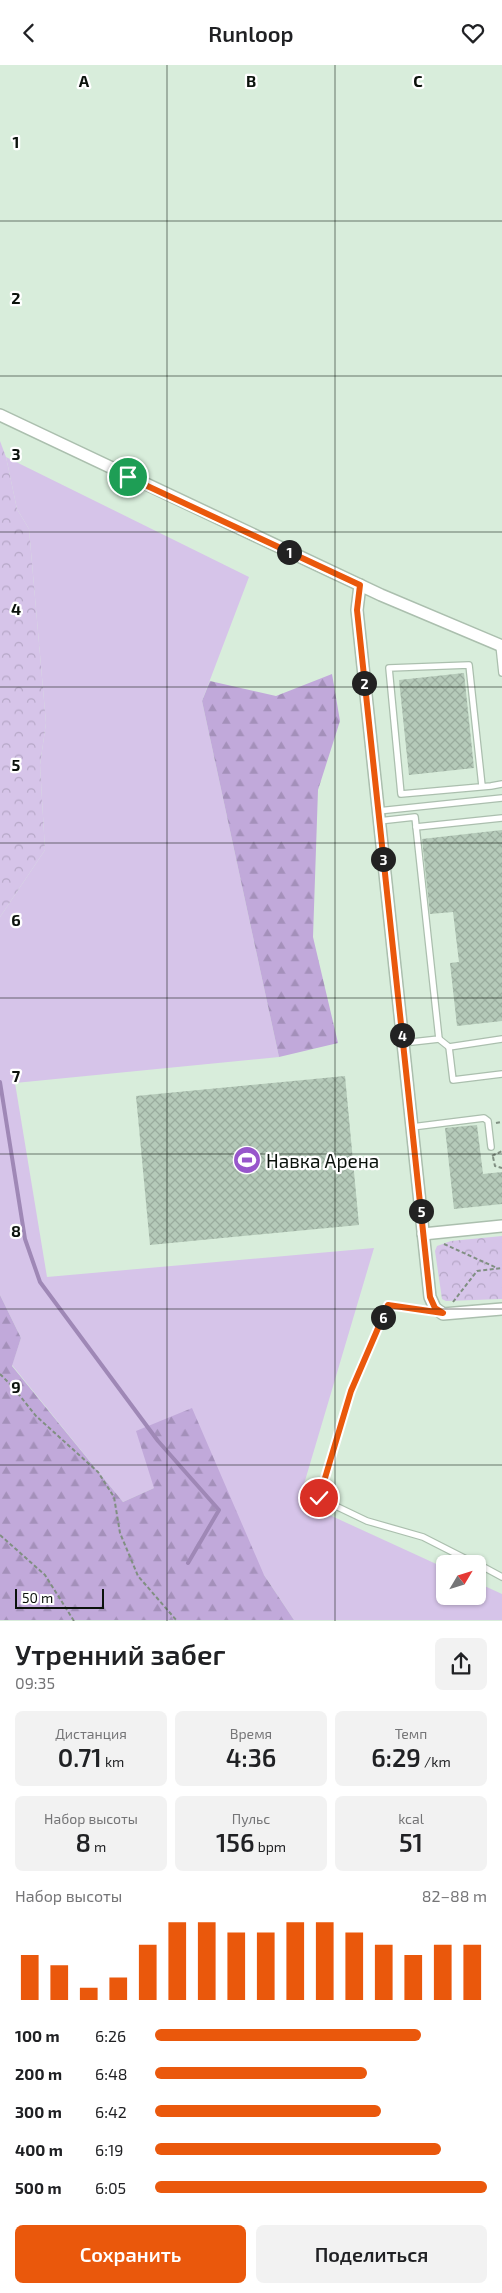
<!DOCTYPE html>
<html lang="ru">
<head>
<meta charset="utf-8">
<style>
	body { margin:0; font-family:"Exo 2",sans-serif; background:#f2f2f2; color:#202124; height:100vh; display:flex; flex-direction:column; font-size:19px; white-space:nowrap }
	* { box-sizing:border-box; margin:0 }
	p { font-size:16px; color:#757577 }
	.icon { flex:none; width:28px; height:28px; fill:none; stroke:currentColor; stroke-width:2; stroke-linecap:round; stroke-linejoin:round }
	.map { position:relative; height:1556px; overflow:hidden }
	.sheet { display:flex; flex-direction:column; background:#fff; flex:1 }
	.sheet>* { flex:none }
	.needle { width:32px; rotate:52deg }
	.buttons { position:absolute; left:436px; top:1490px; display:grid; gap:10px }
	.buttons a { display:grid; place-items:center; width:50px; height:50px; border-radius:8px; background:#fff; box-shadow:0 1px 4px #0004; font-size:25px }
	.scale { position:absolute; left:15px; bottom:12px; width:89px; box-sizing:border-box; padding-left:5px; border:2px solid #0b120c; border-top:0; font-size:14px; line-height:18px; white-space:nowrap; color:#0b120c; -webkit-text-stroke:4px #fff; paint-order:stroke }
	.pin { position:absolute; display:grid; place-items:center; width:42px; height:42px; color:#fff; margin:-21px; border:2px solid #fff; border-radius:50%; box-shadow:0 1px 5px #0007 }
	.km { position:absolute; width:25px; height:25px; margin:-12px; border-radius:50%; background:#222; color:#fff; font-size:14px; line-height:25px; text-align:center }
	.round { display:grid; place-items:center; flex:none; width:52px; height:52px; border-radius:8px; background:#f2f2f2 }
	.overview { display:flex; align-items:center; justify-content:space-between; height:85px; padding:0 15px }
	h1 { font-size:28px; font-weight:600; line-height:38px }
	.figures { display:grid; grid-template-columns:repeat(3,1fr); gap:8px; height:85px; padding:5px 15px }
	.figures div { display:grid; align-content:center; border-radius:8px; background:#f2f2f2; text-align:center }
	.figures b { font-size:25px; font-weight:600 }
	.figures small { font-size:14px; font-weight:400 }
	.figures p { font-size:14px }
	.chart { height:140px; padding:10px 15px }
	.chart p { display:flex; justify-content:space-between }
	.chart svg { width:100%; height:90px; margin-top:5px; stroke:#ea580c; stroke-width:6 }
	.primary-button { display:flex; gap:10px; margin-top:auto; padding:10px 15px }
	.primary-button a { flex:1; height:58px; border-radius:8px; background:#ea580c; color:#fff; font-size:20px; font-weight:600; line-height:58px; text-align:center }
	.primary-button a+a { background:#f2f2f2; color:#202124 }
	ul { padding:0 15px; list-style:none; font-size:16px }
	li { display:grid; grid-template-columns:80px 60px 1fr; align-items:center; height:38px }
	li i { height:12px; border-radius:6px; background:#ea580c }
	header { display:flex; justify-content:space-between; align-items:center; height:65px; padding:0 15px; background:#fff; font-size:22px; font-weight:600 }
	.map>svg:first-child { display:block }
	.green { fill:#d6c4e9 }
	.forest { fill:url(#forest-firs) }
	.park { fill:url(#park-crowns) }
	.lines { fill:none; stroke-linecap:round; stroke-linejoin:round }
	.stream { stroke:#9f88b6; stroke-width:4 }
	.building { fill:url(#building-cross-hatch) }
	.lane-casing { stroke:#abbfae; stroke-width:8 }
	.street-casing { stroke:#abbfae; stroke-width:14 }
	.path { stroke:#808f82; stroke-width:2; stroke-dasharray:4 2.5; stroke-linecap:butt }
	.lane { stroke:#fff; stroke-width:5.5 }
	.street { stroke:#fff; stroke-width:11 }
	.route-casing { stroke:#fff; stroke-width:10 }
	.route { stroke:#ea580c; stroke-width:6 }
	.grid { fill:none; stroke:#0b120c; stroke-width:1; stroke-opacity:0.55 }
	.labels { text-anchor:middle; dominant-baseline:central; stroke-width:4.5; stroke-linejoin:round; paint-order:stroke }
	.poi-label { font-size:19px; fill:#0b120c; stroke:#fff; text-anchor:start }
	.grid-label { font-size:16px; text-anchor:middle; font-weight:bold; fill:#0b120c; stroke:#fff; stroke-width:4.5; stroke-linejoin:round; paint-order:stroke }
</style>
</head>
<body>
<header><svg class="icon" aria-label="back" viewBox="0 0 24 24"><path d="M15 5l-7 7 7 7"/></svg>Runloop<svg class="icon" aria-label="heart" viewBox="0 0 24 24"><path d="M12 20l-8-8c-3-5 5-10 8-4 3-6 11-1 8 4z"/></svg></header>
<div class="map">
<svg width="502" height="1556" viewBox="0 0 502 1556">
	<defs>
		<pattern id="forest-firs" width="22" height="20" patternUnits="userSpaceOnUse" patternTransform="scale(1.25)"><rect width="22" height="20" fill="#c1a9da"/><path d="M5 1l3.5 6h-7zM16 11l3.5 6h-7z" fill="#a490ba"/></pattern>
		<pattern id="park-crowns" width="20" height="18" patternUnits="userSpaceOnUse" patternTransform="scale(1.25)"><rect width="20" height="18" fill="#d6c4e9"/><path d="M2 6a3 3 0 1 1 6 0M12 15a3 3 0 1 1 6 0" fill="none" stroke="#b6a7c7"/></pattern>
		<pattern id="building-cross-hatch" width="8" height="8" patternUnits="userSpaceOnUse" patternTransform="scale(1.25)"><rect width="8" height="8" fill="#b5cab9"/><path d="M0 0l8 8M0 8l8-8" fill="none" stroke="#9aac9e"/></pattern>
	</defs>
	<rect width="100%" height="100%" fill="#d8eddb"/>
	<path class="green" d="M6,392L249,512L202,636L279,992L15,1018L47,1212L374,1183L299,1436L445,1503V1531H478V1518L502,1529V1555H294L264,1510L154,1423L123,1437L12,1300L21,1273L0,1230V852L45,785L40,700L46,658L29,464L17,444Z"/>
	<g class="forest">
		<path d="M332,609L340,656L318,725L313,872L338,978L279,992L202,636L210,616L276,631Z"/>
		<path d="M0,1230L21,1273L12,1301L123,1437L154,1423L136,1366L192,1343L264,1510L294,1555H0Z"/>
	</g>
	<g class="park">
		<path d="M0,376L6,392L17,444L29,464L46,658L40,700L45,785L0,852Z"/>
		<path d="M502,1171V1234L446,1236L442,1234L435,1186L437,1181L451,1176Z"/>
	</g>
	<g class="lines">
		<path class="stream" d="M0,1017L25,1174L40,1217L158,1376L219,1445L188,1498"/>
	</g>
	<g class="building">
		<path d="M464,608L474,703L409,710L399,615Z"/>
		<path d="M502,765V956L457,961L450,898L459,897L453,847L430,849L422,774Z"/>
		<path d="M345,1011L359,1160L150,1180L136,1031Z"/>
		<path d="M477,1060L483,1109L502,1107V1139L454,1144L445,1063Z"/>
	</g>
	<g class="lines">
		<g class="lane-casing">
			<g id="lane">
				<path d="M499,580L502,608"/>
				<path d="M482,721L469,600L389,603L401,729L491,721L502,719"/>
				<path d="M378,746L502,733"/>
				<path d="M379,756L415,752L439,974L403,978"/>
				<path d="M416,762L502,753"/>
				<path d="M439,974L449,982L502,974"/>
				<path d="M449,982L453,1015L502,1009"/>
				<path d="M412,1062L484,1053L488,1056L491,1082"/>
				<path d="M439,1248L388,1240L351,1326L319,1433L367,1456L423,1472L476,1499"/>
				<path d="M478,1499L502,1512"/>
			</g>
		</g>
		<g class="street-casing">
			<g id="street">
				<path d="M0,350L381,530L502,581"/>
				<path d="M360,520L357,545L430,1232L435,1243L443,1249L502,1244"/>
				<path d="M423,1169L502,1161"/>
			</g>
		</g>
		<g class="path">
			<path d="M496,1058L502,1057"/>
			<path d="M492,1091L502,1086"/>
			<path d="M493,1092L495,1101L502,1103"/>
			<path d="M444,1179L497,1203"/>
			<path d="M453,1237L477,1206L502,1203"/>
			<path d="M0,1309L12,1321L36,1351L98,1407L114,1432L120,1468L138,1511L177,1556"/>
			<path d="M0,1470L45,1510L74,1556"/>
		</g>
		<use href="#lane" class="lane"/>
		<use href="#street" class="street"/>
	</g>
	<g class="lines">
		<g class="route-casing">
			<path id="route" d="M128,412L360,520L357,545L430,1232L435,1243L443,1248L388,1240L351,1326L319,1433"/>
		</g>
		<use href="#route" class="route"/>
	</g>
	<path class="grid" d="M167,0V1556M335,0V1556M0,156H502M0,311H502M0,467H502M0,622H502M0,778H502M0,933H502M0,1089H502M0,1244H502M0,1400H502"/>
	<defs>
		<g id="stadium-disc" transform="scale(1.4375)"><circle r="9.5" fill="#9756cb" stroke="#fff"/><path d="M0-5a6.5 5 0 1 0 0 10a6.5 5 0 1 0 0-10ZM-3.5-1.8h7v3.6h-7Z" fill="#fff"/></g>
	</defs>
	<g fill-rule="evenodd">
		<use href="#stadium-disc" x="247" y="1095"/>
	</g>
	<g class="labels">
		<g class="poi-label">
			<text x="266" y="1095">Навка Арена</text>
		</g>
	</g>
	<g class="grid-label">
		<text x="84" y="22">A</text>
		<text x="251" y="22">B</text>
		<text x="418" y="22">C</text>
		<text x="16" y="83">1</text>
		<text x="16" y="239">2</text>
		<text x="16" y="395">3</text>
		<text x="16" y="550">4</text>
		<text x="16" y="706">5</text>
		<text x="16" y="861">6</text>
		<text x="16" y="1017">7</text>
		<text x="16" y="1172">8</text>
		<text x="16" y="1328">9</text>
	</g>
</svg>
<div class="buttons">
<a><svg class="needle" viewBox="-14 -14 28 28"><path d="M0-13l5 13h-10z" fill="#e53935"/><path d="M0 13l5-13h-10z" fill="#757577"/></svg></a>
</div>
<div class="scale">50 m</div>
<div class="pin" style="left:128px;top:412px;background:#1e9e55"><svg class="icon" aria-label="arrive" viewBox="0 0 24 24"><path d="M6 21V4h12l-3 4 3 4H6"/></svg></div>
<div class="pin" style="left:319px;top:1433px;background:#d93025"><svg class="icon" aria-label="check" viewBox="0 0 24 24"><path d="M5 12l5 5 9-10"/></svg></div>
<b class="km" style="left:289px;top:487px">1</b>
<b class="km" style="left:364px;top:618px">2</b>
<b class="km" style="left:383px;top:794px">3</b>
<b class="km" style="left:402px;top:970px">4</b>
<b class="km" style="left:421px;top:1146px">5</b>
<b class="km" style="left:383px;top:1252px">6</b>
</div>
<section class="sheet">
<div class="overview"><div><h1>Утренний забег</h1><p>09:35</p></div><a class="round"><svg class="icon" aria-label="share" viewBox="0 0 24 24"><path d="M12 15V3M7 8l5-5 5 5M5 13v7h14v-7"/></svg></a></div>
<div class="figures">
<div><p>Дистанция</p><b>0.71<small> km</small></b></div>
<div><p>Время</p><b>4:36</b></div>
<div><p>Темп</p><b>6:29<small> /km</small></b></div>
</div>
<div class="figures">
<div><p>Набор высоты</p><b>8<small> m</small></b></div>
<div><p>Пульс</p><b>156<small> bpm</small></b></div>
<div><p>kcal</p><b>51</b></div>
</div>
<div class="chart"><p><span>Набор высоты</span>82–88 m</p>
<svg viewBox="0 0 160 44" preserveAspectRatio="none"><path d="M5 44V22M15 44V27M25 44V38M35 44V33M45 44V17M55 44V6M65 44V6M75 44V11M85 44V11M95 44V6M105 44V6M115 44V11M125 44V17M135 44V22M145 44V17M155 44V17"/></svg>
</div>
<ul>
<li><b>100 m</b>6:26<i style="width:80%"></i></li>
<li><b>200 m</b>6:48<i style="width:64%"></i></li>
<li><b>300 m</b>6:42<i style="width:68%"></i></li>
<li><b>400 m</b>6:19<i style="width:86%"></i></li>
<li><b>500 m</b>6:05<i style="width:100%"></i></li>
</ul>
<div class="primary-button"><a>Сохранить</a><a>Поделиться</a></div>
</section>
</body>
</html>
